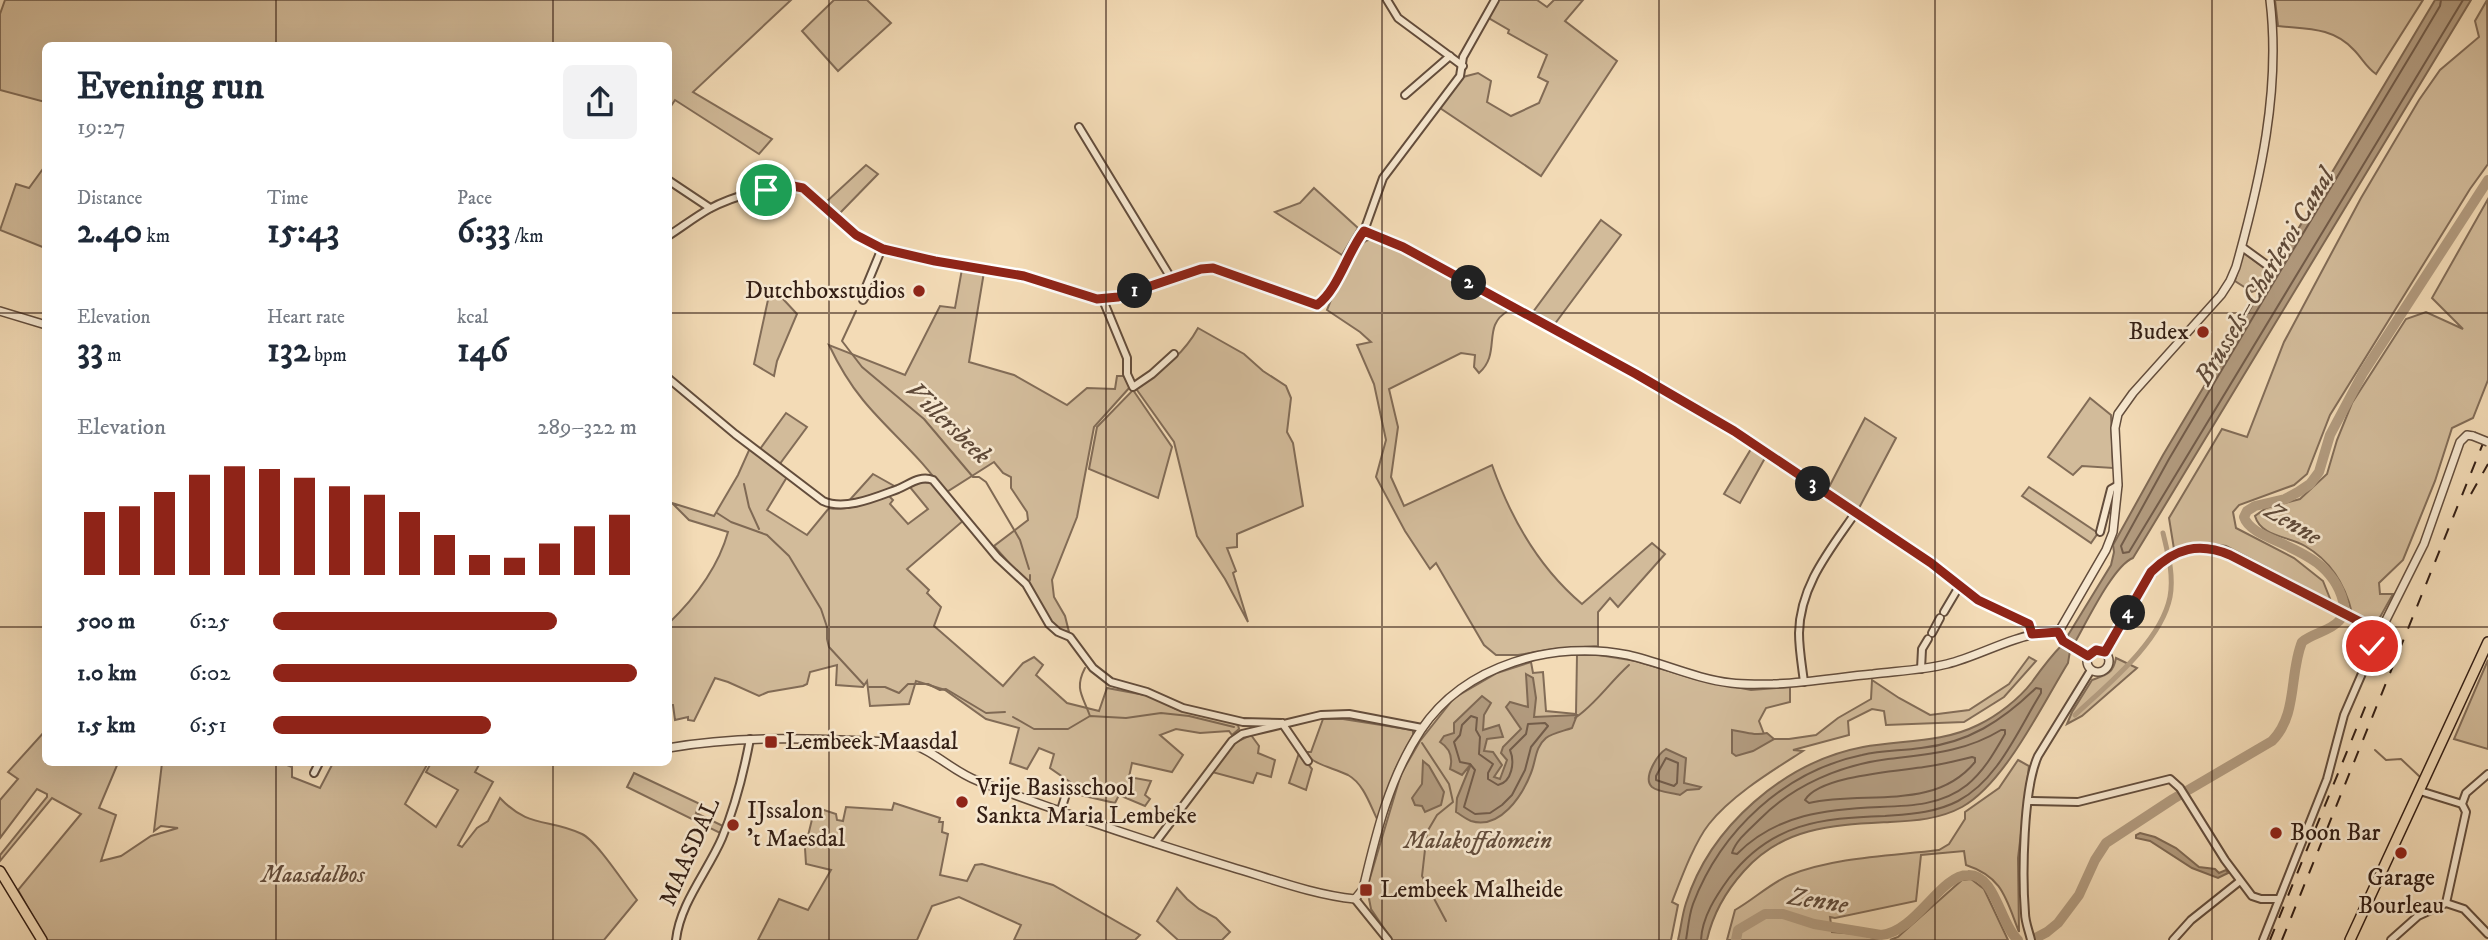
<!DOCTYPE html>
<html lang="en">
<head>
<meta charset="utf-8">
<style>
	body { margin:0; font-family:"IM FELL DW Pica",serif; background:#f2f2f3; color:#1f2937; height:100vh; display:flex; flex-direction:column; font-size:26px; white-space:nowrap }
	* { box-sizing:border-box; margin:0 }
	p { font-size:23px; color:#747a83 }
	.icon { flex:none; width:38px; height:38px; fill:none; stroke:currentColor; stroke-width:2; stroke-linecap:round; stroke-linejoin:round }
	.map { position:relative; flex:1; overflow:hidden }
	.sheet { position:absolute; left:42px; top:42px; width:630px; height:724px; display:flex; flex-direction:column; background:#fff; border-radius:10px; box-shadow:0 7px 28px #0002 }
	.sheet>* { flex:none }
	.pin { position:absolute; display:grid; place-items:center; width:60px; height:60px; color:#fff; margin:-30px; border:4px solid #fff; border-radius:50%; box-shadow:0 2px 7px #0007 }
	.km { position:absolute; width:35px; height:35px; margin:-18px; border-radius:50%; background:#222; color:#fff; font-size:19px; line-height:35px; text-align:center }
	.round { display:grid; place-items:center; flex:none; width:74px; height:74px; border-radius:10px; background:#f2f2f3 }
	.overview { display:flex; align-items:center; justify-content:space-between; height:119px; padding:0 35px }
	h1 { font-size:38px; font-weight:700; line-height:52px }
	.metrics { display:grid; grid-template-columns:repeat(3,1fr); gap:10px; height:119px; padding:7px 35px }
	.metrics div { display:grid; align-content:center }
	.metrics b { font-size:35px; font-weight:700 }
	.metrics small { font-size:19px; font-weight:400 }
	.metrics p { font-size:19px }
	.chart { height:196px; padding:14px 35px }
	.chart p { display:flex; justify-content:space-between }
	.chart svg { width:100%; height:126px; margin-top:7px; stroke:#8f2418; stroke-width:6 }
	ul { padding:0 35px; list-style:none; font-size:23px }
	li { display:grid; grid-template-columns:112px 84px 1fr; align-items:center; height:52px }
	li i { height:18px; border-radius:9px; background:#8f2418 }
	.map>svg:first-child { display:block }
	.green { fill:#d2bb9a; stroke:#826c57; stroke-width:2 }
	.water { fill:#b29b7f; stroke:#7f6954; stroke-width:2 }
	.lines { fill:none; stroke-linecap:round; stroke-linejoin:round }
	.shore { stroke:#725c4a; stroke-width:2 }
	.stream { stroke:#7f6954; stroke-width:2 }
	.canal { stroke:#b29b7f; stroke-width:5 }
	.river { stroke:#b29b7f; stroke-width:10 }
	.minor-casing { stroke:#634d3c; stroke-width:10 }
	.tertiary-casing { stroke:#634d3c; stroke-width:10 }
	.primary-casing { stroke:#331e14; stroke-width:12 }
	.minor { stroke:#f7e8d0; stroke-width:6 }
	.tertiary { stroke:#f7e8d0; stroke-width:7 }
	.primary { stroke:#f3dbb6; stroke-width:9 }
	.rail { stroke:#331e14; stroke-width:2; stroke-dasharray:12 12; stroke-linecap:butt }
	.tertiary-bridge-casing { stroke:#634d3c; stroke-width:10; stroke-linecap:butt }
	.tertiary-bridge { stroke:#f7e8d0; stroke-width:7 }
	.route-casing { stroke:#fff; stroke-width:14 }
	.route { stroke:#8f2418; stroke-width:9 }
	.grid { fill:none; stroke:#331e14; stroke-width:2; stroke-opacity:0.55 }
	.poi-dot { fill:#8f2418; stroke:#f7e8d0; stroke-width:2.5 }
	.labels { text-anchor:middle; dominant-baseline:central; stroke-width:5; stroke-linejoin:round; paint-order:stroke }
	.poi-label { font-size:24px; fill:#331e14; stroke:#f7e8d0; text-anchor:start }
	.park-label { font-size:24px; font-style:italic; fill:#634d3c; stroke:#f7e8d0 }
	.street-label { font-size:24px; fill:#331e14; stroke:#f7e8d0 }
	.water-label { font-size:26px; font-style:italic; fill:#5f4a39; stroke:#f7e8d0 }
</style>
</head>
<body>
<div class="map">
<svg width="2488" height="940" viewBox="0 0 2488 940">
	<rect width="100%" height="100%" fill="#f3dbb6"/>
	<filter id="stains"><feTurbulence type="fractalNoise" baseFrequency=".00286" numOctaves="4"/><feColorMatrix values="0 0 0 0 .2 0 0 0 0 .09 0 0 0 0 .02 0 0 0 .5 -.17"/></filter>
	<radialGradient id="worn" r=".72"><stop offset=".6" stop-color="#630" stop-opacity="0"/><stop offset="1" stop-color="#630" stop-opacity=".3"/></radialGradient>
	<g class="green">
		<path d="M5,0H791L693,92L772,139L759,154L675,100L669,109L668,46H46L45,102L0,90V14Z"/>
		<path d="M834,0H867L891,23L838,71L802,31Z"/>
		<path d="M1496,0H1537L1547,7L1554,0H1583L1565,21L1617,61L1541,176L1440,108L1463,77L1478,73L1491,81L1487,102L1511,116L1539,103L1548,82L1538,77L1547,55L1508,33L1509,30L1487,17Z"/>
		<path d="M2275,0H2423L2376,74C2366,67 2362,58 2354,50C2333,27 2307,29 2278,26Z"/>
		<path d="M2487,0L2488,164L2470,189L2330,415L2307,474L2294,485L2239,505L2233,512L2236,528L2294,558L2323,581L2331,601L2226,546L2206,543L2181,546L2174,549L2169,518L2222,429L2247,437L2284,342L2361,198L2419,100L2440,70L2479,37L2475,21Z"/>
		<path d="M866,165L878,174L838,215L825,203Z"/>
		<path d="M45,166V248L0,230L16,184L29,188Z"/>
		<path d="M1314,188L1358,228L1342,255L1275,212L1300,203Z"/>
		<path d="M2488,199V380L2473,418L2452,428L2435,481L2403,560L2379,583L2380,594H2393L2379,619L2369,622L2352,613C2345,584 2331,561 2305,546C2289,536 2261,537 2255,516L2266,508L2300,499L2327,474L2337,440L2352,403L2406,319L2426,312L2463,329L2432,298Z"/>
		<path d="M1601,220L1621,235L1554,325L1533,312Z"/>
		<path d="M1371,239L1390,244L1508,311C1481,326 1502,353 1479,373L1474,367L1475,355L1461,353L1389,389L1398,427L1391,477L1404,506L1492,465C1511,519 1538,567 1582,604L1652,543L1665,554L1618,607L1610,598L1598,612V646L1554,649L1518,655H1496L1484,645L1436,563L1430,569L1405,531L1376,477L1386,440L1374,384L1357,345L1371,342L1360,332L1327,310C1335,291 1350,243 1371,239Z"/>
		<path d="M2243,252L2264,268L2266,274L2255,291L2252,292L2235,281Z"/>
		<path d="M962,269L984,272L969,362L1014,375L1067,405L1087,388L1115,389L1117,376H1124L1130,387L1094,427L1077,517L1052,580L1054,597L1065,616L1069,632L1060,630L1051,624L1034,591L994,546L1028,520L1027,512L1011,488V477L1003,473L994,462L945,493C922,457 889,432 863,400C849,383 838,364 829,345L905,375L940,306L955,308Z"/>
		<path d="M771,286L797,314L777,361L774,376L754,364Z"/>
		<path d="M1198,328L1244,354L1263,371L1286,386L1291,398L1287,432L1293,443L1303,506L1237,534V547L1227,548L1236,571L1233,573L1248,622L1225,579L1197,536L1174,442L1137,390V386C1161,372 1185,352 1198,328Z"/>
		<path d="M1133,390L1172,447L1158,498L1089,469L1097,427Z"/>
		<path d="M2090,398L2111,415L2113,468L2082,466L2073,475L2048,457Z"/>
		<path d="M786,413L807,427L779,465L760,449Z"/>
		<path d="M1865,418L1896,438L1858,510L1828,489Z"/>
		<path d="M750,448L787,477L767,510L807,535L829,508C849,512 869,501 888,495L893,500L890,504L908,524L928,509L909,486L921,482L932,483L964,520L907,569L929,590L927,593L941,607L934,626L1003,686L1023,663L1034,657L1043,665L1036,675L1067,703L1099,711L1107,688L1150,696L1176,709L1231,722L1238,725L1239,729L1232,735L1229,731L1200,733L1176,729L1160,735L1183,755L1172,772L1132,763L1129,777L1151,781L1145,795L1150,799L1145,806L1119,795L1115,803L1067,792L1070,782L1050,768L1054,754L1039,748L1027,769L1010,763L1019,728L986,719L945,690L916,681L909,704L870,706L867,681L863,687L836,685L837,665L810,672L807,684L803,686L768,692L759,696L728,682L715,678L694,721L688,720V717L675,720L673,705H669L668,624C696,597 718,568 728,532L689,520L672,503L714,516L738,475Z"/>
		<path d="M1751,449L1765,458L1740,503L1724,494Z"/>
		<path d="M873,474L896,487L847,503Z"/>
		<path d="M2029,487L2098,533L2091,543L2022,496Z"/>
		<path d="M1577,655H1599L1636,661L1695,679L1751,690L1790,687V702L1766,708L1759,721L1764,734L1770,739H1789L1816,735L1838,718L1871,699L1872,680L1899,698L1930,715L1969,710L2009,684L2029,657L2036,661L2004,697L1964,722L1886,725L1884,711L1872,709L1848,721L1849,735L1793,750L1803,751C1772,771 1732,795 1709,824C1694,843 1681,879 1672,902L1678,905L1671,940H1392L1371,909L1367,888L1401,774L1420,741L1454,698L1497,673L1531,662L1533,673L1543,672L1546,711L1576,714Z"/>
		<path d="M2116,658L2137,668L2082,716L2067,724L2072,712L2092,680C2106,675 2113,674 2116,658Z"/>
		<path d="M2488,660V749L2454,739Z"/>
		<path d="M1323,719H1343L1413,730V735L1395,770L1378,821C1370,805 1364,784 1348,775C1332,767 1315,766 1304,752H1311Z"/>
		<path d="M45,731L46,763H118L99,808L116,815L101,861L121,856L151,836L178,828L161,826L154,831L162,763H282L292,767V777L320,788L333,763H428L405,804L436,827L458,790L426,772L431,763H480L475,772L493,782L458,845L462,847L477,828L488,821L500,798C529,829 549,818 582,834C597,841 625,885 637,900L604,940H46L18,890L81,814L52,798L0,861V855L47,797V794L37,789L0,838V800L18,779L8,772Z"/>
		<path d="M1251,735L1259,746L1258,753L1275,760L1271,777L1257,773L1253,783L1212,772L1234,743Z"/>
		<path d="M1299,753L1312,769L1306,790L1289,783Z"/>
		<path d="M2018,760L2029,766L2018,858L2019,932C2006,899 2003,877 1966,865L1964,851L1921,855L1916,901L1835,918L1830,917L1832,932L1858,934L1882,940H1727L1735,910C1753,900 1772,882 1790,875C1836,857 1890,856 1939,850L1949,844L1965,819V812L1999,788Z"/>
		<path d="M634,773L700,804L696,813L723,826L720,833L627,787Z"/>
		<path d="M894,803L940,818L939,822H943L942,832L948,834L940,875L967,881L975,865L982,864L1053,885L1140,935L1135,940H1014L1021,925L959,897L932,906L917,940H758L779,899L808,910L831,870L806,864L805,848L815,807L836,814L837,820L843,821L846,807L892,810Z"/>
		<path d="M1971,879L1984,889L2008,940H1890L1898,937L1962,880Z"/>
		<path d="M1177,888L1187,899L1199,909L1216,918L1230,932L1222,940H1178L1157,921Z"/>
	</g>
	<g class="water">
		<path d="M2435,0H2471L2133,558C2112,566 2083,630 2070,651L2068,663C2042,705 2005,783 1962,807C1940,819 1915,821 1890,822C1835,825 1784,826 1744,871C1726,891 1713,913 1707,940H1678C1681,928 1682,915 1686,903C1710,827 1784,762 1863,747C1902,740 1942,743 1978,725C1997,716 2019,699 2032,682C2042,668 2050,657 2062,645L2111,565L2114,552L2113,545L2163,455Z"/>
		<path d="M1526,674L1533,678L1536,698L1534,717L1577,715L1572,728C1564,731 1552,733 1546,738C1535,747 1536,761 1531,773C1522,796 1500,830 1471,821C1466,819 1461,815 1456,812L1457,798L1471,764L1462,775L1450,769C1453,758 1451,749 1440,742L1444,736L1454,733V723L1482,696L1491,703L1484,715L1483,730L1499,725L1503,737L1487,739L1484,751L1493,752L1502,765L1494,777L1500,779L1507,760L1501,753L1503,747L1521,729L1506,707L1510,702L1528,707Z"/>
		<path d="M1732,730C1745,732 1755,736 1767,733L1774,739L1753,751L1736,756L1732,753Z"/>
		<path d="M1666,749L1686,758L1684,783L1701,787L1699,789L1687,790L1680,795C1673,793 1658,792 1652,787C1642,778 1658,754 1666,749Z"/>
		<path d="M1423,761L1429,766L1444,792L1441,805L1425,812L1422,806L1415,805L1412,798L1422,784Z"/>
		<path d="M2140,833L2155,837L2176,848L2199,867L2215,869L2219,873L2226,870L2228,873L2218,878L2192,868L2150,841L2136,838V835Z"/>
	</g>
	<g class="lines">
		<g class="shore">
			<path d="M2441,0L2440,6L2415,48L2281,270L2169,459L2121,546L2123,553L2129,552L2463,0"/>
			<path d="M1471,716L1477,718L1476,730L1480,737L1479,754L1493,764L1488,773V779L1498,785C1512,782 1515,762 1510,750L1526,734L1528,724L1545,723L1548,726L1531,747L1525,770L1512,795L1502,805L1490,813L1475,814L1464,807L1475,770L1470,764L1460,762L1454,742L1460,735L1462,725Z"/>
			<path d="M2001,730H2005V734C1994,753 1984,771 1967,785C1942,805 1911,806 1880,807C1828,809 1776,814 1737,854L1732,853C1736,840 1750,829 1759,820C1793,785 1841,765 1888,759C1929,754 1965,752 2001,730Z"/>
			<path d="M1972,757L1975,758V762C1934,812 1865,790 1809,803L1805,800C1819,776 1898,771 1924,767C1940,765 1956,761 1972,757Z"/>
			<path d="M1666,758L1678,763L1677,783L1674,786L1656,780V776Z"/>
			<path d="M1686,940C1688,928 1689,915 1693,904C1721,830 1785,771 1862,755C1882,750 1901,751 1921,748C1968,743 2002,721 2036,688L2041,689V693C2018,730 1998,780 1958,801C1935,813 1910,814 1885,816C1821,818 1771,823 1729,878C1716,896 1702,917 1701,940"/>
		</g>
		<g class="stream">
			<path d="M856,311L842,341L862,367L924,419L973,477H979L986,482L1020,540L1029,569"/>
			<path d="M744,484L749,507L759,529"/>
			<path d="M717,513L731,522L767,535L789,556L821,609L827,627V639L829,647L864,685"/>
			<path d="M1030,580V575"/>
			<path d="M1085,668C1074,689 1083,696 1090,716"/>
			<path d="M869,687H885L899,693L908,684H928L940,690L946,689L986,713L1005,712"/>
			<path d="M1013,717L1034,729H1068L1090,716L1126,718L1161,713L1189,716L1234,727"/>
			<path d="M1575,718C1596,704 1609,683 1629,665"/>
			<path d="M1422,743L1449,784L1453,802L1437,815L1427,832L1422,876L1446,921"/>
			<path d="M2375,750L2386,760L2401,759L2419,776"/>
		</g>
		<path class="canal" d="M2075,715C2107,685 2161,642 2170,597C2174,575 2168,554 2163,533"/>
		<g class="river">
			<path d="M1736,940L1738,930L1765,914H1783L1814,924L1881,935C1916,932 1940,875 1968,875C1996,874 2000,925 2018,940"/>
			<path d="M2032,940L2047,932L2058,923L2079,895L2095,860L2106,843L2173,799L2272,741C2298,715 2289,674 2302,642C2313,633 2330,631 2339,621C2345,615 2345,608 2343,601C2328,543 2253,545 2244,517L2247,511L2255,506L2285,499L2298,492L2310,484L2319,472L2330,435L2363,373L2488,180"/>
		</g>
		<g class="minor-casing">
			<g id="minor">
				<path d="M1387,0L1398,18L1463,66"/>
				<path d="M1405,95L1450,56"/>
				<path d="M1079,127L1171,278"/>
				<path d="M668,180L710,208"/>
				<path d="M1364,231L1403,247L1636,374L1734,431L1921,556L1978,600L2029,624L2032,634"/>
				<path d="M668,236C682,227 695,217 709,209C729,198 783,180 803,188L856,235L883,249L935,261L1024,276L1097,299L1118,297L1201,269L1213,268L1317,305L1326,299L1353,245L1364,231L1383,178L1460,76L1463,57L1495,0"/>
				<path d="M2242,247L2271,268"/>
				<path d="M863,300L866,295L863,294L882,248"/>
				<path d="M1103,300L1127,358V374L1133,387L1152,374L1174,354"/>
				<path d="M668,378L735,434L823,501C845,511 876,497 898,489C910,484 920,475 933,480L997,557L1026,584L1049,624L1058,632L1070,637L1093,668L1111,682L1147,692L1183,708L1243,722L1282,723"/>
				<path d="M2100,532L2111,489L2118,485"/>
				<path d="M1944,612L1960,585"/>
				<path d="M1932,633L1940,618"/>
				<path d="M1921,669L1922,649L1928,639"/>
				<path d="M1804,682C1802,666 1799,649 1799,633C1800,585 1830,550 1856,512"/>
				<path d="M1282,723L1308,761"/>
				<path d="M314,773L319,763"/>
				<path d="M2420,791L2462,804"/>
				<path d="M2028,801L2078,802L2170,779L2180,788L2225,860L2252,896L2261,899H2279"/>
				<path d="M1060,813L1066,794"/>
				<path d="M1155,843L1232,741L1242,734L1321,715L1349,714L1422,728"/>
				<path d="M1355,899L1388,940"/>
				<path d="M2446,903L2464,909L2488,934"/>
				<path d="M676,940C680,903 708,871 722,838C735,807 744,771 750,739"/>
				<path d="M2031,940C2029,931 2025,922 2025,913C2022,876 2023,789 2038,756L2091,670"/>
				<path d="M2173,940L2191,920L2240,881"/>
				<path d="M2263,940L2327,779L2344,715L2380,632"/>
				<path d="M2391,940L2418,916L2446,903L2466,812L2462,804L2466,793L2488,774"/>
			</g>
		</g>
		<g class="tertiary-casing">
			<g id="tertiary">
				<path d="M0,311L46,325"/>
				<path d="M2058,633L2106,550L2113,532L2118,485L2115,428L2118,414L2133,393L2221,295L2230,281L2236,267C2260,181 2281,90 2270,0"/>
				<circle cx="2098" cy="661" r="11"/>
				<path d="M2105,652C2134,602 2158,527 2230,555L2380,632L2424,544L2460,442L2467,435L2473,436"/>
				<path d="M668,748C748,734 828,739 908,743C934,750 953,772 978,781C1061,813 1146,841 1231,867C1272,879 1314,895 1355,899L1363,889C1376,834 1389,778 1421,730C1465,664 1555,640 1628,655C1663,663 1696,679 1731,683C1745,685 1759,684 1773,684C1807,683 1840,677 1873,674C1898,671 1923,670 1947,664C1979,656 2010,637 2043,633H2058L2063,641L2088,655"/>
			</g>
		</g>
		<g class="primary-casing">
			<g id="primary">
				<path d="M0,871L42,940"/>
				<path d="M2350,940L2488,642"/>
			</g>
		</g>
		<use href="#minor" class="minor"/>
		<use href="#tertiary" class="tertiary"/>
		<use href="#primary" class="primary"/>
		<g class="rail">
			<path d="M2471,494L2488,464"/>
			<path d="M2270,940L2368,700"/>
			<path d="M2282,940L2488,431"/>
		</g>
		<g class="tertiary-bridge-casing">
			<path id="tertiary-bridge" d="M2473,436L2488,442"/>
		</g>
		<use href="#tertiary-bridge" class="tertiary-bridge"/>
	</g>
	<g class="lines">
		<g class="route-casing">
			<path id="route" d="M766,190L788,185L803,188L856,235L883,249L935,261L1024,276L1097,299L1118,297L1201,269L1213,268L1317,305C1338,290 1347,253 1364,231L1403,247L1636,374L1734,431L1931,563L1978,600L2029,624L2032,634L2058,632L2063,641L2088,656L2096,650L2105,652L2151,572C2175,548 2199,542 2230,555L2380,632L2372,646"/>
		</g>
		<use href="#route" class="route"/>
	</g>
	<path class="grid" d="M276,0V46M553,0V46M829,0V940M1106,0V940M1382,0V940M1659,0V940M1935,0V940M2212,0V940M0,313H46M668,313H2488M0,627H46M668,627H2488M276,763V940M553,763V940"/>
	<g class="poi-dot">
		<circle cx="919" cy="291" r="7"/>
		<circle cx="2203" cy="332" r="7"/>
		<rect x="764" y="735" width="14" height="14" rx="3.5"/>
		<circle cx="962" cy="802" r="7"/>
		<circle cx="733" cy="825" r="7"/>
		<circle cx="2276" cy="833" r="7"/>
		<circle cx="2401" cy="853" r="7"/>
		<rect x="1359" y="883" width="14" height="14" rx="3.5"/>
	</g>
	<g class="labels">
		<g class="poi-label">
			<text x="905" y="291" text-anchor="end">Dutchboxstudios</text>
			<text x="2189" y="332" text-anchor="end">Budex</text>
			<text x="785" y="742">Lembeek Maasdal</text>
			<text x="976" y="788">Vrije Basisschool<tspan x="976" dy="28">Sankta Maria Lembeke</tspan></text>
			<text x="747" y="811">IJssalon<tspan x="747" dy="28">'t Maesdal</tspan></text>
			<text x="2290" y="833">Boon Bar</text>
			<text x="2401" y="878" text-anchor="middle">Garage<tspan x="2401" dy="28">Bourleau</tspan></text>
			<text x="1380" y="890">Lembeek Malheide</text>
		</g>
		<g class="park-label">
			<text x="1478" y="841">Malakoffdomein</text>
			<text x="313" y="875">Maasdalbos</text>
		</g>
		<g class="street-label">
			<text transform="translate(690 852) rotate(-66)">MAASDAL</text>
		</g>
		<g class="water-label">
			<text transform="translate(2265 277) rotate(-59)">Brussels–Charleroi Canal</text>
			<text transform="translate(948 423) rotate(44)">Villersbeek</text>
			<text transform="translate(2293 524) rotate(31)">Zenne</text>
			<text transform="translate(1818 901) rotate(9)">Zenne</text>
		</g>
	</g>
	<rect width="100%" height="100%" filter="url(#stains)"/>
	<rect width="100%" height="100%" fill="url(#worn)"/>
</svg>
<div class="pin" style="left:766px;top:190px;background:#1e9e55"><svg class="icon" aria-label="arrive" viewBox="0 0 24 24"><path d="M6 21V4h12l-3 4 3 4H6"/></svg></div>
<div class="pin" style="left:2372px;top:646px;background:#d93025"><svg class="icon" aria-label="check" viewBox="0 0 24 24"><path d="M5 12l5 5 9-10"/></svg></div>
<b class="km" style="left:1135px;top:291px">1</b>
<b class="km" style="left:1469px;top:283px">2</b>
<b class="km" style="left:1813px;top:484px">3</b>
<b class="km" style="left:2128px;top:613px">4</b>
<section class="sheet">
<div class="overview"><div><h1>Evening run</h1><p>19:27</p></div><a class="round"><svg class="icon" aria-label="share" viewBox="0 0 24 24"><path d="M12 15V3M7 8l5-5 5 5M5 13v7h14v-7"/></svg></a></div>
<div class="metrics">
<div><p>Distance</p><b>2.40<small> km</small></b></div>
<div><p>Time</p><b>15:43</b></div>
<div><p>Pace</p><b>6:33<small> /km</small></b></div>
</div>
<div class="metrics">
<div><p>Elevation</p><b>33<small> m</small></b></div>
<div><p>Heart rate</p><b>132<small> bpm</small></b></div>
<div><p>kcal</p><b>146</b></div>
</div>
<div class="chart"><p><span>Elevation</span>289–322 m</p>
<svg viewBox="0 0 160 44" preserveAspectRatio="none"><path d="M5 44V22M15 44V20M25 44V15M35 44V9M45 44V6M55 44V7M65 44V10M75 44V13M85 44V16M95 44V22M105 44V30M115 44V37M125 44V38M135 44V33M145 44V27M155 44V23"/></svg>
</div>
<ul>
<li><b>500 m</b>6:25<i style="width:78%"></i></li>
<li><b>1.0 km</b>6:02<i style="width:100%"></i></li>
<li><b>1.5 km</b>6:51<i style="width:60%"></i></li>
</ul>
</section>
</div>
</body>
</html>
